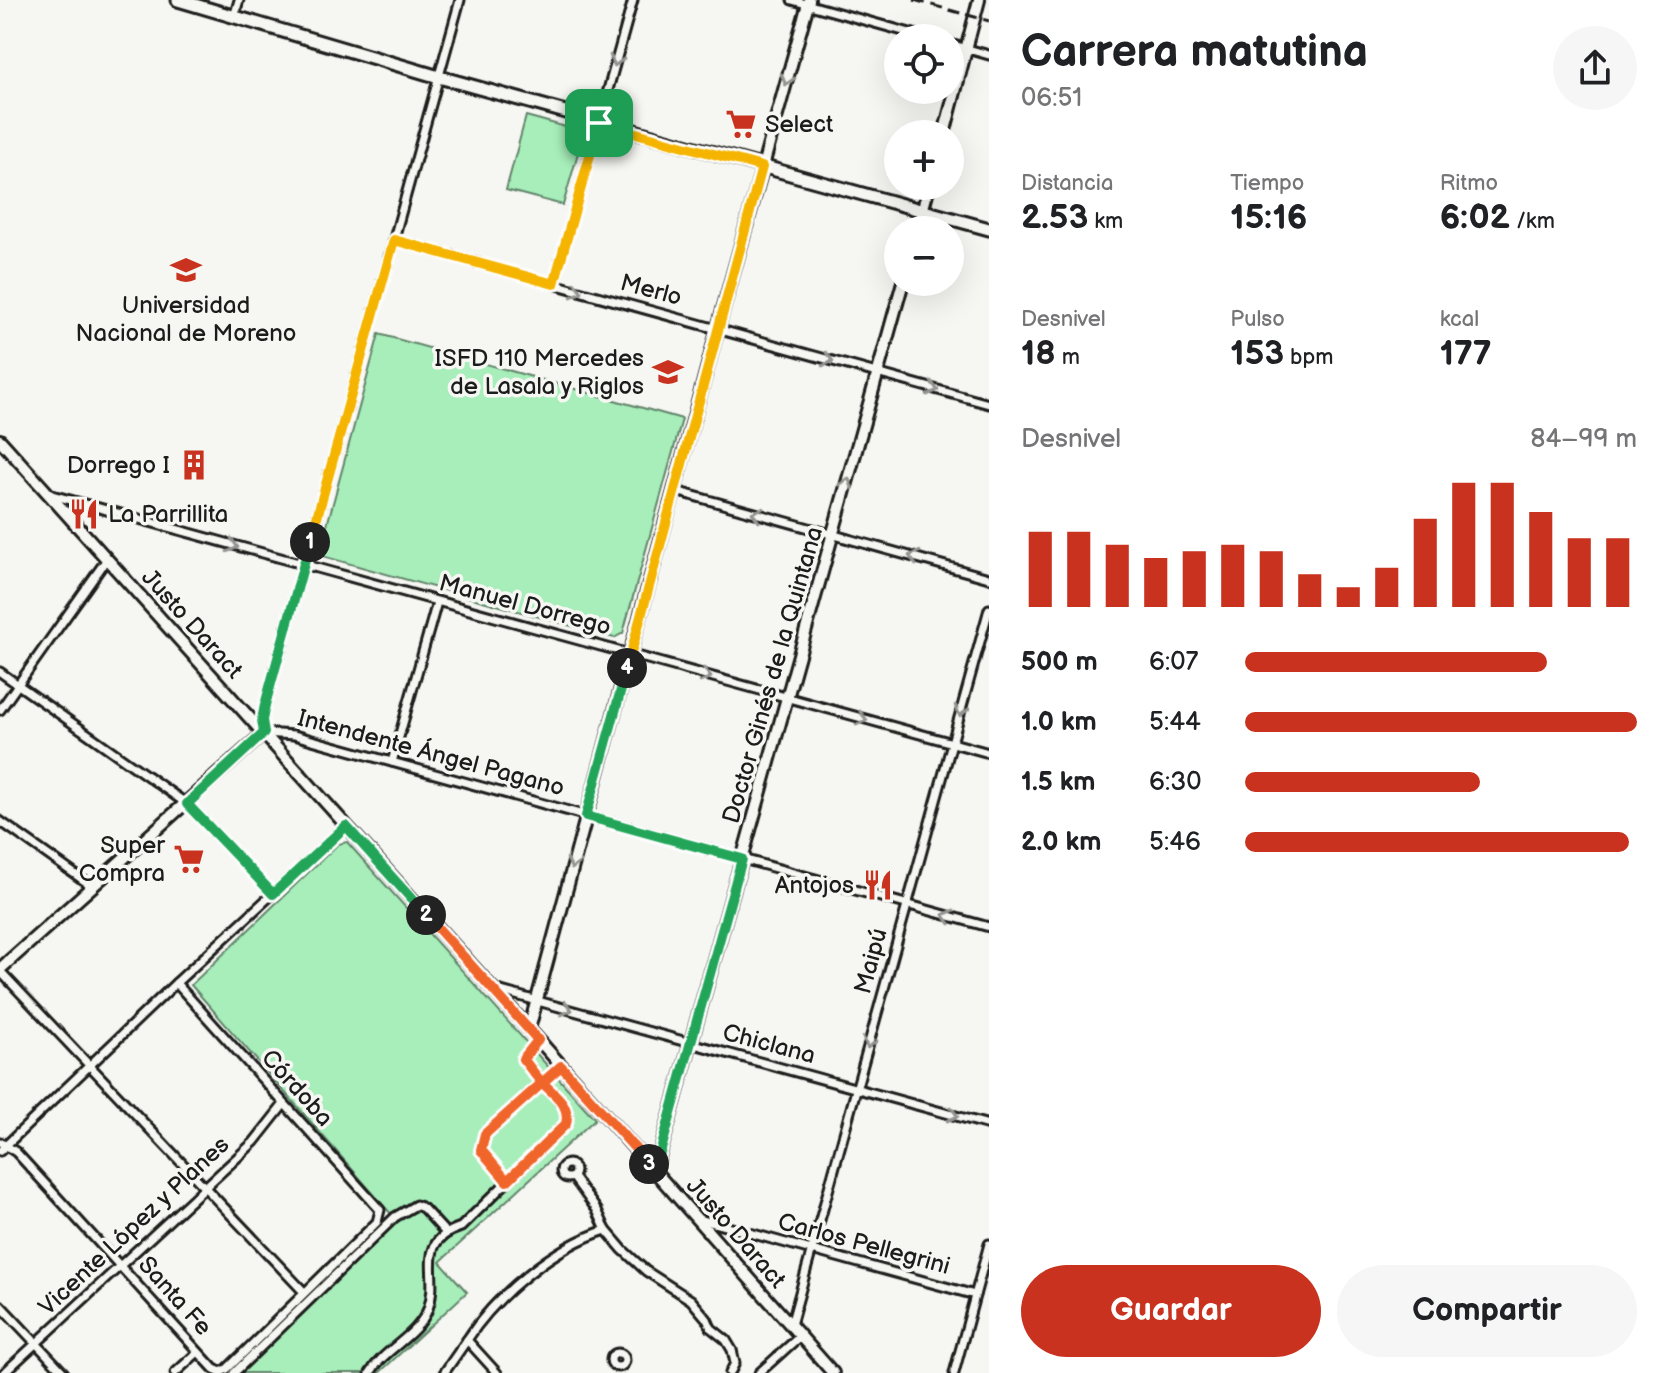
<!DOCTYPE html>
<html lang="es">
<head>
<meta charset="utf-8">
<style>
	body { margin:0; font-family:"Balsamiq Sans",sans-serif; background:#f6f6f6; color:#202124; height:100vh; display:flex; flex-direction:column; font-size:30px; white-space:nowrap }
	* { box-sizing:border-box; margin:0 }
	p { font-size:26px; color:#757577 }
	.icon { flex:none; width:44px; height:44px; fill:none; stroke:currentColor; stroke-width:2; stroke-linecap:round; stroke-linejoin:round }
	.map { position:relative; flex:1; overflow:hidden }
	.side { display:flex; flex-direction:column; background:#fff; width:680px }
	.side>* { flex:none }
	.tools { position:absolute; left:884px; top:24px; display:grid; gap:16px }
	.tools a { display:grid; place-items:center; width:80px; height:80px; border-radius:50%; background:#fff; box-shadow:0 8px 32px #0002; font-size:40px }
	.pin { position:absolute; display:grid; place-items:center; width:68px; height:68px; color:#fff; margin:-34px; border-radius:16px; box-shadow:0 4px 12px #0006 }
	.km { position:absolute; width:40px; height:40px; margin:-20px; border-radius:50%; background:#222; color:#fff; font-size:22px; line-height:40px; text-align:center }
	.round { display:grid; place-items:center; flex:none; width:84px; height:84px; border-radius:42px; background:#f6f6f6 }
	.summary { display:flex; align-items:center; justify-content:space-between; height:136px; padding:0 32px }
	h1 { font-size:44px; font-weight:700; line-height:60px }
	.stats { display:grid; grid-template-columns:repeat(3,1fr); gap:12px; height:136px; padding:8px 32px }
	.stats div { display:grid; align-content:center }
	.stats b { font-size:34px; font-weight:700 }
	.stats small { font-size:22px; font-weight:400 }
	.stats p { font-size:22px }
	.chart { height:224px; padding:16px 32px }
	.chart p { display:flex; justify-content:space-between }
	.chart svg { width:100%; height:144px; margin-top:8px; stroke:#c8321e; stroke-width:6 }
	.cta { display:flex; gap:16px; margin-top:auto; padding:16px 32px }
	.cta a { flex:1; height:92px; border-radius:48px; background:#c8321e; color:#fff; font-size:32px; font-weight:700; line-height:92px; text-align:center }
	.cta a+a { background:#f6f6f6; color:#202124 }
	ul { padding:0 32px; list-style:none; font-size:26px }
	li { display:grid; grid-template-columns:128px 96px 1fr; align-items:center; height:60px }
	li i { height:20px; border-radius:10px; background:#c8321e }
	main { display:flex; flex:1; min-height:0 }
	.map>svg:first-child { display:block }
	.green { fill:#a7eeba; stroke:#62856b; stroke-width:2 }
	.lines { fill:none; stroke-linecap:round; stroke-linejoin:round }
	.street-casing { stroke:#1c1c1c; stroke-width:13 }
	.secondary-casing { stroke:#1c1c1c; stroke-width:16 }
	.primary-casing { stroke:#1c1c1c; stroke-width:17 }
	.street { stroke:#f6f6f2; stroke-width:7 }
	.secondary { stroke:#f6f6f2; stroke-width:10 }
	.primary { stroke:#f6f6f2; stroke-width:11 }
	.rail { stroke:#1c1c1c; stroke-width:3; stroke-dasharray:12 6; stroke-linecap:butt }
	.oneway { stroke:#949492 }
	.split-1-casing { stroke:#fff; stroke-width:16 }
	.split-2-casing { stroke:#fff; stroke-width:16 }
	.split-3-casing { stroke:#fff; stroke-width:16 }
	.split-4-casing { stroke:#fff; stroke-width:16 }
	.split-5-casing { stroke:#fff; stroke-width:16 }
	.split-1 { stroke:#f5b400; stroke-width:10 }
	.split-2 { stroke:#22a559; stroke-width:10 }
	.split-3 { stroke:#f0652b; stroke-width:10 }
	.split-4 { stroke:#22a559; stroke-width:10 }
	.split-5 { stroke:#f5b400; stroke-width:10 }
	.labels { text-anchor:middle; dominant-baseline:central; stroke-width:7; stroke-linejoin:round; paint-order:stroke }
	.poi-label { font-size:24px; fill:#1c1c1c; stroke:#f6f6f2; text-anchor:end }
	.street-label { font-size:24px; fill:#1c1c1c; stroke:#f6f6f2 }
</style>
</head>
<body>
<main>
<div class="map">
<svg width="989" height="1373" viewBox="0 0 989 1373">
	<rect width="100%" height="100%" fill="#f6f6f2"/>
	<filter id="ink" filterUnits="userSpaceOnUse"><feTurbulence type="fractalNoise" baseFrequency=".0125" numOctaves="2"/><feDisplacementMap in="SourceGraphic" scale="16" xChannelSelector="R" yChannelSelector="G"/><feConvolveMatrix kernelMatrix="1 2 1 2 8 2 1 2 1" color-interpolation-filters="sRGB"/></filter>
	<g filter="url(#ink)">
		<g class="green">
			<path d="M526,116L584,132L563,205L506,190Z"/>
			<path d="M379,334L682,419L623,633L614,638L322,556L320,551Z"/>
			<path d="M347,842L595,1119L440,1262L467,1292L379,1373H227L392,1215L191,985L338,844Z"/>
		</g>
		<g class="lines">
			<g class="street-casing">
				<g id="street">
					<path d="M460,0L265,705L262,720L264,733L294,735L989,927"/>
					<path d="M792,0L928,38"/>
					<path d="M234,17L239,0"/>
					<path d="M950,44L989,55"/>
					<path d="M394,240L989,404"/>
					<path d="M554,284L633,0"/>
					<path d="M676,491L989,578"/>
					<path d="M52,495L989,753"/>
					<path d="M0,672L187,804L273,894"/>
					<path d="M0,710L107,559"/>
					<path d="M392,762L437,602"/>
					<path d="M0,821L93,887"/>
					<path d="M0,971L304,1292"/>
					<path d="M494,989L989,1125"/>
					<path d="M0,1142L16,1152L214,1369L221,1372L227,1369L377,1222L380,1210L176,983"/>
					<path d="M0,1151L176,983L346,826"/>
					<circle cx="568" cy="1171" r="7"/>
					<path d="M573,1177L597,1210L606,1230L623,1250L646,1271L691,1300L707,1319L711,1328L726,1340L732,1350L735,1363L730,1373"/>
					<path d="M507,1181L481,1150L485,1134L561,1066"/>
					<path d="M699,1219L975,1295"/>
					<path d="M0,1305L64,1373"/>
					<path d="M791,1325L989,609"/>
					<path d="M467,1340C496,1295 555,1246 606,1230"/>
					<circle cx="618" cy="1360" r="7"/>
					<path d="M4,1373L254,1142L284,1104"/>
					<path d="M175,1373L198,1352"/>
					<path d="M234,1373L395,1217L416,1205L423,1208L445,1232"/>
					<path d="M370,1373C385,1348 417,1337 428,1309C441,1273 413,1243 461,1227L566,1124C571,1102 552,1094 540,1080C534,1074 529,1066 523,1059L538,1040"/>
					<path d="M444,1373L467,1340L497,1373"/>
					<path d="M759,1373L800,1336"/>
					<path d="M954,1373L989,1244"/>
				</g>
			</g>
			<g class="secondary-casing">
				<g id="secondary">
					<path d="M944,134L979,0"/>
					<path d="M917,230L929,186"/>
					<path d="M0,440L529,1029L833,1373"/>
					<path d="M0,969L264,733"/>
					<path d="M529,1029L721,317L809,0"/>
					<path d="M655,1171L903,282"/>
				</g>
			</g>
			<g class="primary-casing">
				<path id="primary" d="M178,0L439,77L989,229"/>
			</g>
			<use href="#street" class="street"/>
			<use href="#secondary" class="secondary"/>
			<use href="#primary" class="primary"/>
			<path class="rail" d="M914,0L989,21"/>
		</g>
		<defs><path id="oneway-chevron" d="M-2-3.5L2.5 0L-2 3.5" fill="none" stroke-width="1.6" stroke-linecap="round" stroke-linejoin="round" transform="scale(2)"/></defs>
		<g class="oneway">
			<use href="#oneway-chevron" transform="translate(616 61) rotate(105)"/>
			<use href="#oneway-chevron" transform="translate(787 80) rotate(106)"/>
			<use href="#oneway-chevron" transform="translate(577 291) rotate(15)"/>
			<use href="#oneway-chevron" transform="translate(828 360) rotate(15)"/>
			<use href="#oneway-chevron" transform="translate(933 389) rotate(15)"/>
			<use href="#oneway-chevron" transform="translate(847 483) rotate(-74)"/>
			<use href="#oneway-chevron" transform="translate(757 514) rotate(-164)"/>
			<use href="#oneway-chevron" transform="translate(233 546) rotate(16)"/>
			<use href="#oneway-chevron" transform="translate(914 557) rotate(-164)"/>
			<use href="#oneway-chevron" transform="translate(706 676) rotate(15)"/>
			<use href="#oneway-chevron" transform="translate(961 711) rotate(105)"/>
			<use href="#oneway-chevron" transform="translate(862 719) rotate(15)"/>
			<use href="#oneway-chevron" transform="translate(573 864) rotate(105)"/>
			<use href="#oneway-chevron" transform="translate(948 916) rotate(-165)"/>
			<use href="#oneway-chevron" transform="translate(567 1009) rotate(15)"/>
			<use href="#oneway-chevron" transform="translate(869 1043) rotate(105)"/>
			<use href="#oneway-chevron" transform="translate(953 1115) rotate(15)"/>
		</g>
	</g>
	<g class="lines" filter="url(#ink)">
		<g class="split-1-casing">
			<path id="split-1" d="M310,542L394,240L554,284L599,123"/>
		</g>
		<g class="split-2-casing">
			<path id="split-2" d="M310,542L265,705L262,720L264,733L187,804L273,894L346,826L426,915"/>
		</g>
		<g class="split-3-casing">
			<path id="split-3" d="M426,915L538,1040L523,1059C529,1066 534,1074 540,1080C552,1094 571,1102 566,1124L507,1181L481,1150L485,1134L561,1066L649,1164"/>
		</g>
		<g class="split-4-casing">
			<path id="split-4" d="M627,668L586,816L742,859L655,1171L649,1164"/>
		</g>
		<g class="split-5-casing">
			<path id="split-5" d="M599,123L762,167L627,668"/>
		</g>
		<use href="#split-1" class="split-1"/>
		<use href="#split-2" class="split-2"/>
		<use href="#split-3" class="split-3"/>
		<use href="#split-4" class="split-4"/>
		<use href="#split-5" class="split-5"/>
	</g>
	<defs>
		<g id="supermarket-bare" transform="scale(2.4)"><path d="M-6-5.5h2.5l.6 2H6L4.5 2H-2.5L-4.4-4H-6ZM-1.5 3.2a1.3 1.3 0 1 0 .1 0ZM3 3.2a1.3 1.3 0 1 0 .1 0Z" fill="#c8321e" stroke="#f6f6f2" stroke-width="2.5" paint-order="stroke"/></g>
		<g id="university-bare" transform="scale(2.4)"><path d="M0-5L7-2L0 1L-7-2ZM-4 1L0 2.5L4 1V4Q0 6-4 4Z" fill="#c8321e" stroke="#f6f6f2" stroke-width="2.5" paint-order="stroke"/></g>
		<g id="building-bare" transform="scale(2.4)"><path d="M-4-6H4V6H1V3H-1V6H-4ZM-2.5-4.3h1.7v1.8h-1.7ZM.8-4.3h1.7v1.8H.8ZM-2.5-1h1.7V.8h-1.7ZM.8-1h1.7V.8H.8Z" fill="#c8321e" stroke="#f6f6f2" stroke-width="2.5" paint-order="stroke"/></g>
		<g id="restaurant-bare" transform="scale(2.4)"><path d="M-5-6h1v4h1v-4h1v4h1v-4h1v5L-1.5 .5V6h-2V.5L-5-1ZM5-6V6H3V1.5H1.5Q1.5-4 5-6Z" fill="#c8321e" stroke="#f6f6f2" stroke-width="2.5" paint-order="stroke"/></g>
	</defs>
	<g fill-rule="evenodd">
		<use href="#supermarket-bare" x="741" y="124"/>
		<use href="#university-bare" x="186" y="270"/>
		<use href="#university-bare" x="668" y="372"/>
		<use href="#building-bare" x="194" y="465"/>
		<use href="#restaurant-bare" x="84" y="514"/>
		<use href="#supermarket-bare" x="189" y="859"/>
		<use href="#restaurant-bare" x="878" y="885"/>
	</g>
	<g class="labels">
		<g class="poi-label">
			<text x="765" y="124" text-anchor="start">Select</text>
			<text x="186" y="305" text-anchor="middle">Universidad<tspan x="186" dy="28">Nacional de Moreno</tspan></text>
			<text x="644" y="358">ISFD 110 Mercedes<tspan x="644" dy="28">de Lasala y Riglos</tspan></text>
			<text x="170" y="465">Dorrego I</text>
			<text x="108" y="514" text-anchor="start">La Parrillita</text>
			<text x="165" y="845">Super<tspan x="165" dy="28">Compra</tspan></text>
			<text x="854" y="885">Antojos</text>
		</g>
		<g class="street-label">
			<text transform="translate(651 290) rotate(15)">Merlo</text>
			<text transform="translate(525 605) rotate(15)">Manuel Dorrego</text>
			<text transform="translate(192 624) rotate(48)">Justo Daract</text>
			<text transform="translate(773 675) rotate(-74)">Doctor Ginés de la Quintana</text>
			<text transform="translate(431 753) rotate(15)">Intendente Ángel Pagano</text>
			<text transform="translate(871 961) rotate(-75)">Maipú</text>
			<text transform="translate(769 1044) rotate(15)">Chiclana</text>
			<text transform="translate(297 1088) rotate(48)">Córdoba</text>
			<text transform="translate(134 1226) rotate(-43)">Vicente López y Planes</text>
			<text transform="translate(736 1233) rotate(49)">Justo Daract</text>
			<text transform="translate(864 1244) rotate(15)">Carlos Pellegrini</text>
			<text transform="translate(175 1296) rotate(48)">Santa Fe</text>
		</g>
	</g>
</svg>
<div class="tools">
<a><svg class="icon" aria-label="locate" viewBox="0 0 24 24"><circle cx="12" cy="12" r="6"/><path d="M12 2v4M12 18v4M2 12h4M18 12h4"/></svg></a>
<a>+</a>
<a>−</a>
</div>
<div class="pin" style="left:599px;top:123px;background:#1e9e55"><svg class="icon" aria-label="arrive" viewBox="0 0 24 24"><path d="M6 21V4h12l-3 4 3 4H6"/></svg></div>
<b class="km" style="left:310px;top:542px">1</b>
<b class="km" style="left:426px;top:915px">2</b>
<b class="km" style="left:649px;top:1164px">3</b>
<b class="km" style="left:627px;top:668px">4</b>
</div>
<section class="side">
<div class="summary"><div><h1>Carrera matutina</h1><p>06:51</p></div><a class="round"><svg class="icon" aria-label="share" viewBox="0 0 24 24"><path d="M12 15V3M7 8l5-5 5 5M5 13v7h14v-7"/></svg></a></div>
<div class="stats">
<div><p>Distancia</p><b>2.53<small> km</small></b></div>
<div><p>Tiempo</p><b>15:16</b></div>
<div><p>Ritmo</p><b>6:02<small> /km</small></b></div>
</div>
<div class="stats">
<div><p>Desnivel</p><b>18<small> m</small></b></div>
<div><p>Pulso</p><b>153<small> bpm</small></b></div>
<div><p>kcal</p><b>177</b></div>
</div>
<div class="chart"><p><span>Desnivel</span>84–99 m</p>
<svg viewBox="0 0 160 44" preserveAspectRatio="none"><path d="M5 44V21M15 44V21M25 44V25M35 44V29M45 44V27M55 44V25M65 44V27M75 44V34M85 44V38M95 44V32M105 44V17M115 44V6M125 44V6M135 44V15M145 44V23M155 44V23"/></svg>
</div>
<ul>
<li><b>500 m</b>6:07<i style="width:77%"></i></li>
<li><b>1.0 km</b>5:44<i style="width:100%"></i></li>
<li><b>1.5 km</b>6:30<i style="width:60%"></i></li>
<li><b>2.0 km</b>5:46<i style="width:98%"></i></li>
</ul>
<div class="cta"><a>Guardar</a><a>Compartir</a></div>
</section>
</main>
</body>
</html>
